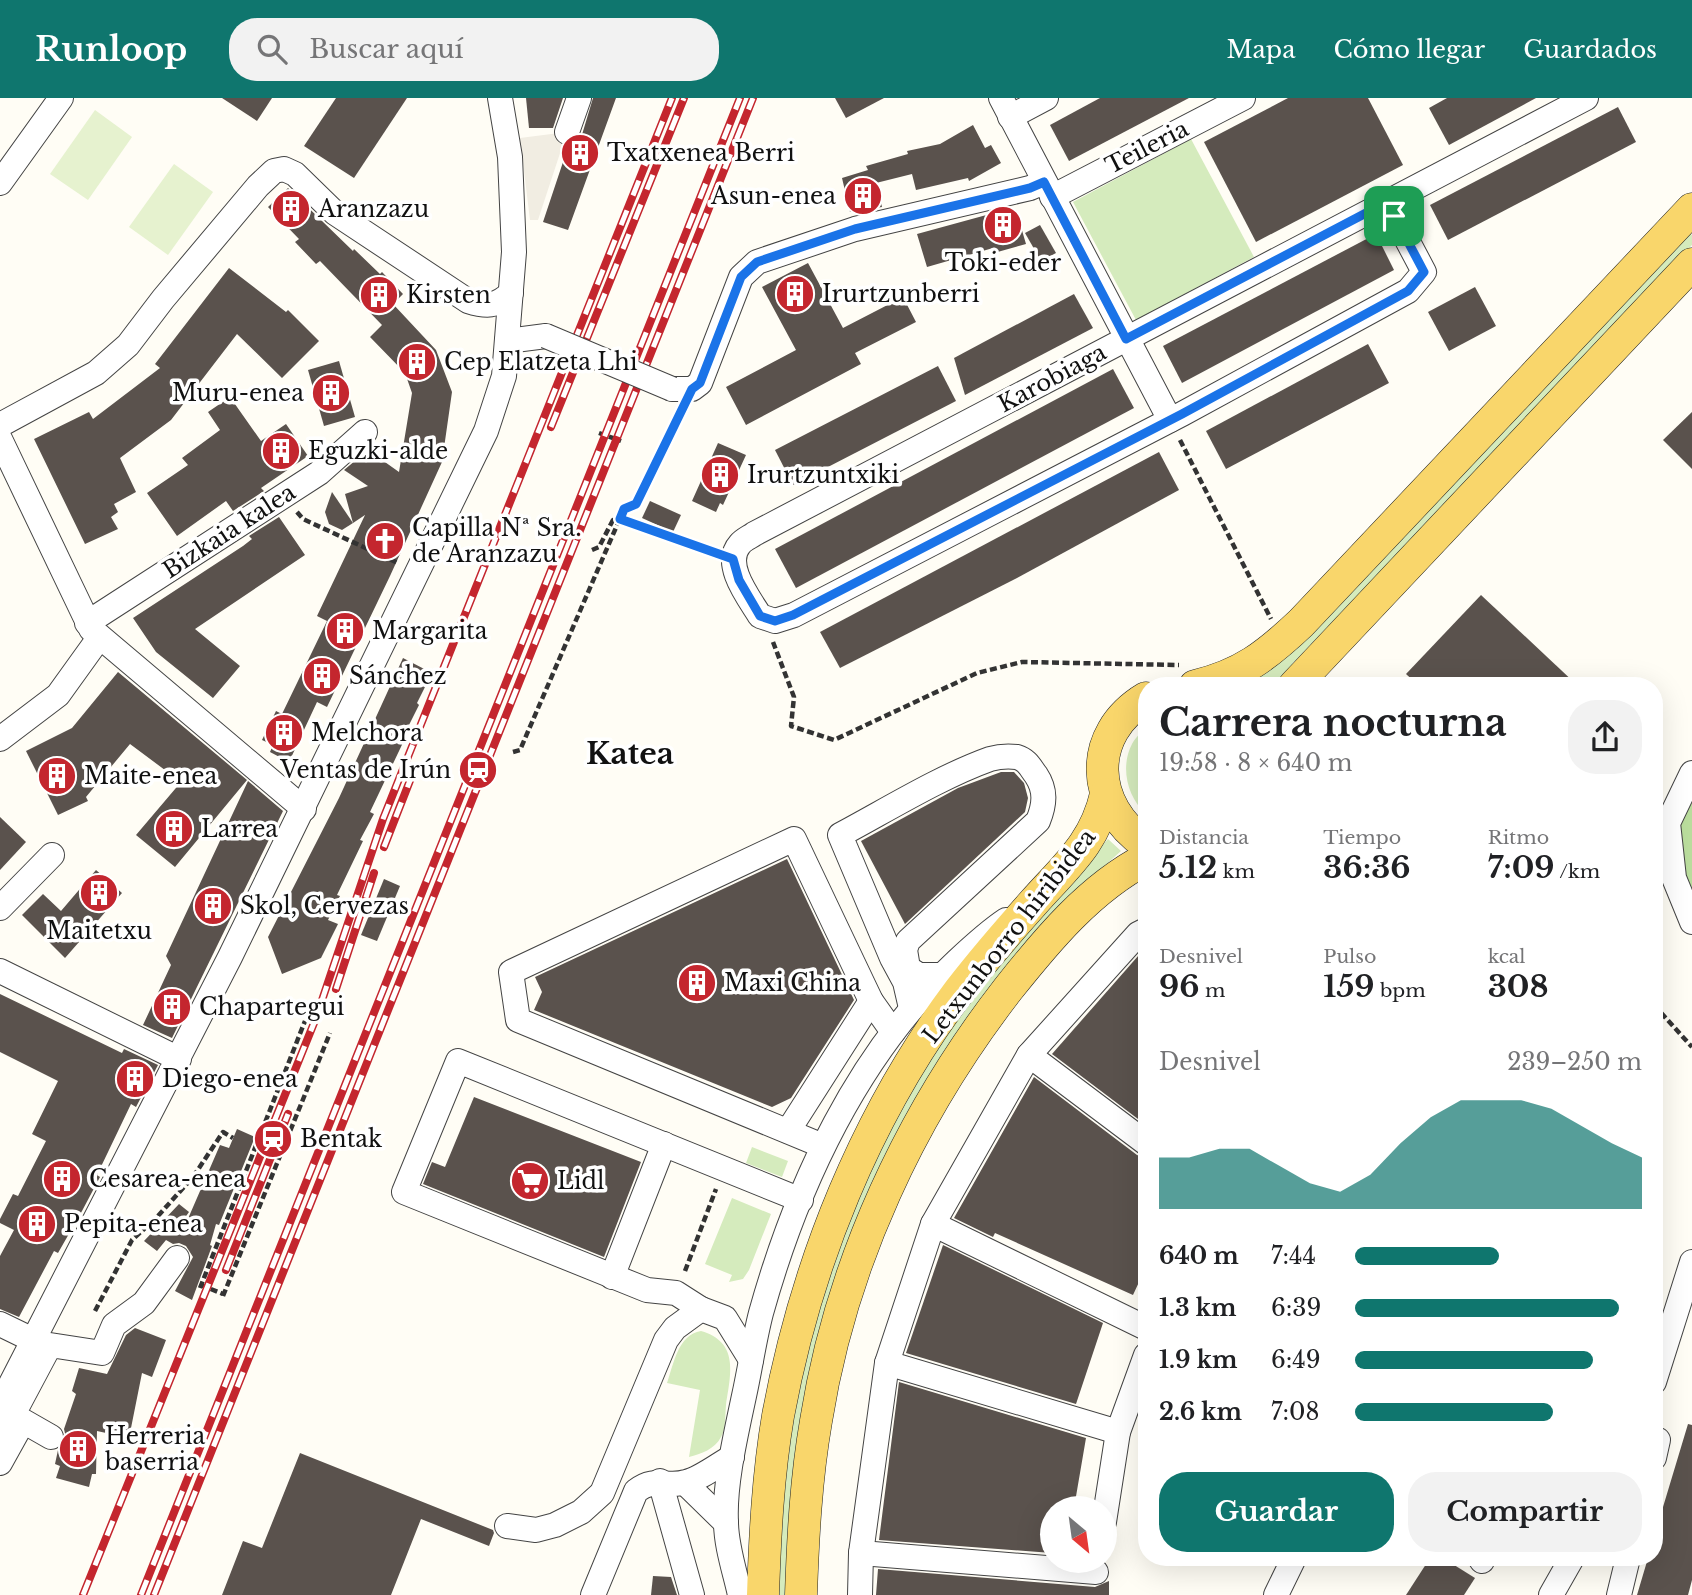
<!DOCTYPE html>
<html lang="es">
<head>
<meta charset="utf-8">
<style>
	body { margin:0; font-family:"Libre Baskerville",serif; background:#f2f2f2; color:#202124; height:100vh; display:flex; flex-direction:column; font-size:26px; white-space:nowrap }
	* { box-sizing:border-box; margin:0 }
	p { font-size:23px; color:#757577 }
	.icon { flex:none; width:38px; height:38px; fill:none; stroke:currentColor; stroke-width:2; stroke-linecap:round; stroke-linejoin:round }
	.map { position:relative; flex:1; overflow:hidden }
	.drawer { position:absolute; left:1138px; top:579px; width:525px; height:889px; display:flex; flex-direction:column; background:#fff; border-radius:28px; box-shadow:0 7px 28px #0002 }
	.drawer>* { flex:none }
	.needle { width:46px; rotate:151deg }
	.buttons { position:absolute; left:1040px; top:1398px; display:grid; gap:14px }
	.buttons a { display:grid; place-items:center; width:77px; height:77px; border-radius:50%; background:#fff; box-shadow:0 7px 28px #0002; font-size:35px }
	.pin { position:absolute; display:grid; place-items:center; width:60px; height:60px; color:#fff; margin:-30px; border-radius:14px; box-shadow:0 4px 10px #0006 }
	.round { display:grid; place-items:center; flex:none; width:74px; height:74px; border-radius:28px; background:#f2f2f2 }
	.headline { display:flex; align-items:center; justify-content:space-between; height:119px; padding:0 21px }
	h1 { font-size:38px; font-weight:700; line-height:52px }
	.stats { display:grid; grid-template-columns:repeat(3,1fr); gap:10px; height:119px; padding:7px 21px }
	.stats div { display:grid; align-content:center }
	.stats b { font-size:30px; font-weight:700 }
	.stats small { font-size:19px; font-weight:400 }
	.stats p { font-size:19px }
	.chart { height:196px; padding:14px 21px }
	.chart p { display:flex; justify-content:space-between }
	.chart svg { width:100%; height:126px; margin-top:7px; fill:#0f766e; opacity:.7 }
	.button { display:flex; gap:14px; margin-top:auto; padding:14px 21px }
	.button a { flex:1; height:80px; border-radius:28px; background:#0f766e; color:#fff; font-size:28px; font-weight:700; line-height:80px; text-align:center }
	.button a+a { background:#f2f2f2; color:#202124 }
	ul { padding:0 21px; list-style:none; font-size:23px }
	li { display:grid; grid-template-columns:112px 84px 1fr; align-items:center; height:52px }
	li i { height:18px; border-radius:9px; background:#0f766e }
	header { display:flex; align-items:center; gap:42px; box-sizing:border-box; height:98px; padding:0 35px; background:#0f766e; color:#fff }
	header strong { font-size:33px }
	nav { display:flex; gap:38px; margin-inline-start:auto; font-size:24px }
	.search { width:490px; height:63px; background:#f2f2f2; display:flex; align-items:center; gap:18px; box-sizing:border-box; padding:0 24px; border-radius:28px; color:#757577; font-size:26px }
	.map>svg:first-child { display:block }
	.green { fill:#d5ebbd }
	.forest { fill:#b9dc9c }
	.pitch { fill:#e6f2cf }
	.plaza { fill:#f1ede2 }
	.building { fill:#5a524d }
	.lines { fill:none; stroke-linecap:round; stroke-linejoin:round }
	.minor-casing { stroke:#444; stroke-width:26 }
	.major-casing { stroke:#222; stroke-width:33 }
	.path { stroke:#333; stroke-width:4.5; stroke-dasharray:7 3.5; stroke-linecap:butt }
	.minor { stroke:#fff; stroke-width:24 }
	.major { stroke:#f9d66b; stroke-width:32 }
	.rail-casing { stroke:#c4262e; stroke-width:8 }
	.rail { stroke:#fff; stroke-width:5; stroke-dasharray:16; stroke-linecap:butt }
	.minor-bridge-casing { stroke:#444; stroke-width:26; stroke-linecap:butt }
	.minor-bridge { stroke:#fff; stroke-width:24 }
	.route-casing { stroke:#fff; stroke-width:14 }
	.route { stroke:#1a73e8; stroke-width:9 }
	.labels { text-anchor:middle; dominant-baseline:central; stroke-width:7; stroke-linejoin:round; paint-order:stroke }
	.street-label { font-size:23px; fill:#111; stroke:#fff }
	.poi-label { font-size:23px; fill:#111; stroke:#fff; text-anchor:start }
	.district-label { font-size:30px; font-weight:bold; fill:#111; stroke:#fff }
</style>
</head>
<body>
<header>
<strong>Runloop</strong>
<div class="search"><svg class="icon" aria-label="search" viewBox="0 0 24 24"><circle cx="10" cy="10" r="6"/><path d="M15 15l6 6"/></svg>Buscar aquí</div>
<nav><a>Mapa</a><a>Cómo llegar</a><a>Guardados</a></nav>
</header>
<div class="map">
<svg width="1692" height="1497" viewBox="0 0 1692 1497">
	<rect width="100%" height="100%" fill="#fffdf5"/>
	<g class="green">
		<path d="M1191,41L1254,159L1136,222L1073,104Z"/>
		<path d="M1690,135L1692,137V147L1293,565L1278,588H1253L1250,586L1286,560Z"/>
		<path d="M1146,628V716C1127,699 1120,669 1132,646C1135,640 1142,634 1146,628Z"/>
		<path d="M1108,741L1121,753L1079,791L886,1061L789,1497H777L784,1368L804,1255L847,1122L894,1020L961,913L1073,779Z"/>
		<path d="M752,1049L788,1063L782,1079L746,1065Z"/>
		<path d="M732,1100L771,1116L749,1172L743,1181L729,1184L732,1177L705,1166Z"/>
		<path d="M701,1233C739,1244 731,1275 726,1307C725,1316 726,1331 721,1339C715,1351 701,1356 689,1359L700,1292L667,1285C674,1265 678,1237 701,1233Z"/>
	</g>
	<path class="forest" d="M1692,675V799L1668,725Z"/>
	<g class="pitch">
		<path d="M95,12L132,39L88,102L50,76Z"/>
		<path d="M174,66L213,94L168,157L129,129Z"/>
	</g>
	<path class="plaza" d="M567,34L538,122H530L520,40Z"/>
	<g class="building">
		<path d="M222,0H272L257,23Z"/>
		<path d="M336,0H407L354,80L304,48Z"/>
		<path d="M526,0H563L553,30H529Z"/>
		<path d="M593,0H616L568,132L543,124L568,49L576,46L581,40Z"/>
		<path d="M835,0H884L846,20Z"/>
		<path d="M1100,0H1189L1069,63L1050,27Z"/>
		<path d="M1288,0H1368L1403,67L1256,144L1204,44Z"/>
		<path d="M1447,0H1536L1449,47L1429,10Z"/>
		<path d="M1618,9L1636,44L1448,142L1430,107Z"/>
		<path d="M973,27L985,50L991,47L1001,65L969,83L968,80L916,92L912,76L876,85L882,109L850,114L842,80L868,72L866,68L908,56L907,53L940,46Z"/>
		<path d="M288,90L353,153L354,151L380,176L382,174L403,196L393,206L436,252L452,294L442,364L390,478L327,609L317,604L289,664L270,654L273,647L262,642L276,613L282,616L327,523L317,518L365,417L353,425L345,396L368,388L344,372L368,352L399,374L412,295L405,275L370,239L382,227L320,163L316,166L295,144L299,141L268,109Z"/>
		<path d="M1012,110L1013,113L1016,112L1026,146L994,155L993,150L927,169L917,136Z"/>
		<path d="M1040,127L1056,155L1041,163L1025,135Z"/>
		<path d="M1376,136L1394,172L1182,285L1163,248Z"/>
		<path d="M808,165L843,230L903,199L916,224L855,255L861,266L746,327L726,289L796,252L762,189Z"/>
		<path d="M229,170L286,214L288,212L319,243L282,280L237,236L171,322L120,360L136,394L114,406L118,414L111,419L118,431L85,446L34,341L89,314L93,321L160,270L155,266Z"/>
		<path d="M1475,189L1496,228L1449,253L1428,214Z"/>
		<path d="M1074,196L1093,230L965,297L954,260Z"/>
		<path d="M1368,246L1389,285L1226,371L1206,333Z"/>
		<path d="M339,263L355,319L324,328L308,272Z"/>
		<path d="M938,268L956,303L793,387L775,352Z"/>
		<path d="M1113,271L1134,310L796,490L775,451Z"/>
		<path d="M230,299L261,343L286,326L308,358L261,390L264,393L233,413L226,403L177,438L147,395L188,367L182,360L220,332L208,314Z"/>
		<path d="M1692,314V371L1663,342Z"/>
		<path d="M718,345L746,357L723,407L720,405L716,414L692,403Z"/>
		<path d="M1159,354L1179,392L1017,480L840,570L820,534Z"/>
		<path d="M332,394L353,425L342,432L329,426L325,414Z"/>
		<path d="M650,403L681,417L673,434L642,420Z"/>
		<path d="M279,419L305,457L195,531L240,568L213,600L156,554L133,520L243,448L252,441L249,438Z"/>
		<path d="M1481,497L1578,588H1419L1406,576Z"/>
		<path d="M403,560L432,575L417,605L419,607L407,631L409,632L370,714L374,716L360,742L363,743L337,797L340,798L328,822L338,826L321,860L282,876L268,839L339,700Z"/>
		<path d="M118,574L247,682L175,769L136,737L181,684L130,646L86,699L88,703L58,717L26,653L72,630Z"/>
		<path d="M1001,674H1014L1024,685L1028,700L1025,714L905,826L861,743L958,690Z"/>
		<path d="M248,683L283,713L172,940L143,927L171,867L166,858Z"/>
		<path d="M0,719L26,744L0,772Z"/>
		<path d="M787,761L854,902L791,1000L772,1009L534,912L542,894L535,879Z"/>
		<path d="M96,772L122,795L65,860L22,817L43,796L61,813Z"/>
		<path d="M384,781L400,788L377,843L361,837Z"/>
		<path d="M1146,849V1027L1052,956Z"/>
		<path d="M0,896L122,955L124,951L158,967L136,1009L131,1006L97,1077L100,1079L82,1113L58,1155L54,1153L19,1219L0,1211V1158L14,1132L0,1125V1121L13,1096L18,1098L46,1043L32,1036L58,983L0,954Z"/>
		<path d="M1034,979L1137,1057L1146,1060V1169L1133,1197L995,1135L993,1139L954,1120Z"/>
		<path d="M474,999L641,1064L604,1159L423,1086L432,1064L445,1069Z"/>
		<path d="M237,1031L255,1039L219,1127L216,1126L210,1147L212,1148L192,1202L175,1193L193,1159L186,1148L179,1145L173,1146L166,1142L157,1153L144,1143L179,1106L189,1114L184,1121L187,1123L220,1047L229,1050Z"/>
		<path d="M943,1147L1103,1225L1076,1306L906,1255Z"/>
		<path d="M135,1230L166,1242L152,1279L142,1275L129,1340L97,1333L96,1376H92L89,1389L56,1380L60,1368L55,1366L58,1352L64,1347L66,1340L64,1331L76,1296L72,1293L79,1270L107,1276L126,1237Z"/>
		<path d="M899,1284L1086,1340L1074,1410H1052V1455L879,1442Z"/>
		<path d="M1688,1326L1692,1327V1482L1688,1497H1637L1648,1460H1654V1439Z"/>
		<path d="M300,1355L493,1432L494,1435L489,1448L421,1421L391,1497H222L243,1443L262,1450Z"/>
		<path d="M1430,1460H1443L1475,1480L1464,1497H1406Z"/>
		<path d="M878,1471L1095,1489L1109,1483V1497H876Z"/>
		<path d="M653,1478L671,1479L677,1497H651Z"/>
	</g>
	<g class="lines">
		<g class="minor-casing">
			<g id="minor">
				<path d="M1001,0L1170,322"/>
				<path d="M1010,19L1046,0"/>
				<path d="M567,34L579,0"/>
				<path d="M0,85L61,0"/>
				<path d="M1052,99L1243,0"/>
				<path d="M1387,104L1424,174L1408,193L1182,316L794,517L775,523L760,518C749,500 722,466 740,446C743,442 750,439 754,436L1586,0"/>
				<path d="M507,243L546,238"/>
				<path d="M672,291H692L700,285L741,179L757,164L855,131L1030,90L1044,84"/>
				<path d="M0,327L96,275L128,247L163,201L258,88L274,73L284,71L295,76L335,115L468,203C487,209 495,209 511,195"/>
				<path d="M0,341L91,531L304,711"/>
				<path d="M87,525L319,375L365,334"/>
				<path d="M0,641L58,597L99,540"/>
				<path d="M1692,675L1668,725L1674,780L1692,824"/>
				<path d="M0,810L52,757"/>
				<path d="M0,873L179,961"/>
				<path d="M911,910L905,884L892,860L840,737C887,712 940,679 990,661C997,659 1009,658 1017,659C1027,662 1030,669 1036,677C1046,692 1045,706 1038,723L908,843L905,852L908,870L919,877H943"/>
				<path d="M1029,957L1146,1045"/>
				<path d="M788,1033L871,903"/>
				<path d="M823,1048L518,922L511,874L794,741L871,903L893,934"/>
				<path d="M933,1126L1146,1230"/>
				<path d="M612,1179L664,1046"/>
				<path d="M701,1211L676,1195L647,1192L404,1094L458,963L801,1102"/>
				<path d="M0,1226L35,1243"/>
				<path d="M887,1265L1118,1334"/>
				<path d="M1654,1284L1692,1164"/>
				<path d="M0,1307L230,859L486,333L504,278L514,154L510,59L500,0"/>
				<path d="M23,1323L51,1339"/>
				<path d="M0,1341L50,1247L102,1255L114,1227L144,1205L177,1160"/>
				<path d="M1654,1360L1658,1342"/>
				<path d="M0,1365L20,1329"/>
				<path d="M660,1383L692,1497"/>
				<path d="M685,1385L726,1425"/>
				<path d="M1104,1424L1118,1334L1146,1257"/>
				<path d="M507,1428L536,1432L555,1427L581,1414L602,1395L666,1242L675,1230L701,1211L725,1220L751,1262"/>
				<path d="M861,1455L1096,1474"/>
				<path d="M1480,1460L1482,1463"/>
				<path d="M593,1497L636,1393C655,1378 667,1390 686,1384C700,1381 719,1366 732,1359"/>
				<path d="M740,1497C735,1474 726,1448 726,1424C724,1386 736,1336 744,1298C750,1271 754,1242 761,1215C797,1086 858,955 957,863C973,848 988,834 1006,822"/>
				<path d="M860,1497L861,1455L887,1265L933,1126L1029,957L1138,836L1146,832"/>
				<path d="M1276,1497L1294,1460"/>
				<path d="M1551,1497L1572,1460"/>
				<path d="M1619,1497L1628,1460"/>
			</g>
		</g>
		<g class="major-casing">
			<g id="major">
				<path d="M1195,588C1242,577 1267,557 1301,525L1692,111"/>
				<path d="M1294,588L1692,166"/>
				<path d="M1146,600C1086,636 1090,708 1146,746"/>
				<path d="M763,1497C765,1437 768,1377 778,1318C806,1166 866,1017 959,893C983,862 1008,833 1034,804C1066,768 1095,745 1106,696"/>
				<path d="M801,1497C803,1438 806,1381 816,1323C841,1165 911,1016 1008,891C1047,842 1090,790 1146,761"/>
			</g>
		</g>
		<g class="path">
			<path d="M599,335L621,343"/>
			<path d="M1180,342L1271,521"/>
			<path d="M297,414L303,421L398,465"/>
			<path d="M592,452L599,449L613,422L620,421L713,453"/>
			<path d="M773,544L794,599L791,628L834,642L977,575L1022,564L1179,567"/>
			<path d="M513,654L520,652L624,411L636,406L682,312"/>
			<path d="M1654,907L1692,949"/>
			<path d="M685,1173L716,1091"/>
			<path d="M201,1187L223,1196"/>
			<path d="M200,1190L305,923"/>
			<path d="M223,1198L330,935"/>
			<path d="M95,1213L132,1142L157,1119L193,1079L223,1034L233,1040"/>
		</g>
		<use href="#minor" class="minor"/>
		<use href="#major" class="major"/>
		<g class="rail-casing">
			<g id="rail">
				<path d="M551,329L684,0"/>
				<path d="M384,749L411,680"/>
				<path d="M336,891L374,775"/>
				<path d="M226,1172L288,1016"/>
				<path d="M83,1497L316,920L383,721L672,0"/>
				<path d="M141,1497L740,0"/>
				<path d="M154,1497L753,0"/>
			</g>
		</g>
		<use href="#rail" class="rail"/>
		<g class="minor-bridge-casing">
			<path id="minor-bridge" d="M546,238L672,291"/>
		</g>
		<use href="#minor-bridge" class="minor-bridge"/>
	</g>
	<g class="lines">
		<g class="route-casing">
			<path id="route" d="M1044,84L1126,241L1387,104L1424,174L1408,193L1182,316L793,517L775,523L760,518L739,482L733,461L620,421L624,411L636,406L692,291L700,285L741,179L757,164L855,131L1030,90Z"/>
		</g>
		<use href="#route" class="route"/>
	</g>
	<defs>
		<g id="building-disc" transform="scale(2.0125)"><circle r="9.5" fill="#c4262e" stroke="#fff"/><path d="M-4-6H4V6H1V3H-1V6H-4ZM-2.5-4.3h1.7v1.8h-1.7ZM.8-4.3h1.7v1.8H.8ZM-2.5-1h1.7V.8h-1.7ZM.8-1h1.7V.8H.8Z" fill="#fff"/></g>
		<g id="church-disc" transform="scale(2.0125)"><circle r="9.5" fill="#c4262e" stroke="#fff"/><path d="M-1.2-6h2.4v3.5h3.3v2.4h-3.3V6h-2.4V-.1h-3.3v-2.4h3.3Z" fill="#fff"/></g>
		<g id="station-disc" transform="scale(2.0125)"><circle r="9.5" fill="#c4262e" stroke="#fff"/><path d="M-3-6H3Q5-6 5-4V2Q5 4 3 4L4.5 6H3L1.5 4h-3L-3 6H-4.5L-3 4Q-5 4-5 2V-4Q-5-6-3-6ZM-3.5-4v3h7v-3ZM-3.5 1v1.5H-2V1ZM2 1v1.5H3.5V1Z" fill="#fff"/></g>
		<g id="supermarket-disc" transform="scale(2.0125)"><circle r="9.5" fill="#c4262e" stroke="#fff"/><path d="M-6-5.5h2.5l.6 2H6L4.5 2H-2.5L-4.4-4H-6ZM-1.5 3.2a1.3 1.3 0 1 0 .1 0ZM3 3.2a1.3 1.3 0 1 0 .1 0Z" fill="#fff"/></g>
	</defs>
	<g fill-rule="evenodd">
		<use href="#building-disc" x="580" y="55"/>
		<use href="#building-disc" x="863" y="98"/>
		<use href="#building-disc" x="291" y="111"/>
		<use href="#building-disc" x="1003" y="127"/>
		<use href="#building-disc" x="795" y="196"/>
		<use href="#building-disc" x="379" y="197"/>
		<use href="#building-disc" x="417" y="264"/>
		<use href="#building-disc" x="331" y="295"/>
		<use href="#building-disc" x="281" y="353"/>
		<use href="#building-disc" x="720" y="377"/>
		<use href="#church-disc" x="385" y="443"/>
		<use href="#building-disc" x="345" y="533"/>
		<use href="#building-disc" x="322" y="578"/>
		<use href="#building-disc" x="284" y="635"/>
		<use href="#station-disc" x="478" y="672"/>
		<use href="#building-disc" x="57" y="678"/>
		<use href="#building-disc" x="174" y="731"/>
		<use href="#building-disc" x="99" y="795"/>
		<use href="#building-disc" x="213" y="808"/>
		<use href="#building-disc" x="697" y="885"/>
		<use href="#building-disc" x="172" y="909"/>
		<use href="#building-disc" x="135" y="981"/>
		<use href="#station-disc" x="273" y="1041"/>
		<use href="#building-disc" x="62" y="1081"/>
		<use href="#supermarket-disc" x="530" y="1083"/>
		<use href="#building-disc" x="37" y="1126"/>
		<use href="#building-disc" x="78" y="1351"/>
	</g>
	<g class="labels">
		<g class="street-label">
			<text transform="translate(1147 49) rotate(-27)">Teileria</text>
			<text transform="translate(1052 280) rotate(-28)">Karobiaga</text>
			<text transform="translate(229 433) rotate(-33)">Bizkaia kalea</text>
			<text transform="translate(1009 838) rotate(-52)">Letxunborro hiribidea</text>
		</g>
		<g class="poi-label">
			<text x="607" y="55">Txatxenea Berri</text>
			<text x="836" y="98" text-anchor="end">Asun-enea</text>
			<text x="318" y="111">Aranzazu</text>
			<text x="1003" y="165" text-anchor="middle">Toki-eder</text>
			<text x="822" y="196">Irurtzunberri</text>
			<text x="406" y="197">Kirsten</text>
			<text x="444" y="264">Cep Elatzeta Lhi</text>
			<text x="304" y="295" text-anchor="end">Muru-enea</text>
			<text x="308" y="353">Eguzki-alde</text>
			<text x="747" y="377">Irurtzuntxiki</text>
			<text x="412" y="430">Capilla Nª Sra.<tspan x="412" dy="26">de Aranzazu</tspan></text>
			<text x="372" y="533">Margarita</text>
			<text x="349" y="578">Sánchez</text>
			<text x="311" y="635">Melchora</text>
			<text x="451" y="672" text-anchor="end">Ventas de Irún</text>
			<text x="84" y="678">Maite-enea</text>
			<text x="201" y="731">Larrea</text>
			<text x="240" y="808">Skol, Cervezas</text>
			<text x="99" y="833" text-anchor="middle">Maitetxu</text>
			<text x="724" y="885">Maxi China</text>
			<text x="199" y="909">Chapartegui</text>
			<text x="162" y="981">Diego-enea</text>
			<text x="300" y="1041">Bentak</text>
			<text x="89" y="1081">Cesarea-enea</text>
			<text x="557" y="1083">Lidl</text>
			<text x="64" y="1126">Pepita-enea</text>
			<text x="105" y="1338">Herreria<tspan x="105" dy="26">baserria</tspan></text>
		</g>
		<g class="district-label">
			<text x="630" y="655">Katea</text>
		</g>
	</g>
</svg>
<div class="buttons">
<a><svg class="needle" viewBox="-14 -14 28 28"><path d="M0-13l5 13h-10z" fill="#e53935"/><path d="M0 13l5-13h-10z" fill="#757577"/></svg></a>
</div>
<div class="pin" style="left:1394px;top:118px;background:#1e9e55"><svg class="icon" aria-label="arrive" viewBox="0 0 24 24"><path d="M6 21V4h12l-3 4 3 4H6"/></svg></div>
<section class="drawer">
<div class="headline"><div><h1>Carrera nocturna</h1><p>19:58 · 8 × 640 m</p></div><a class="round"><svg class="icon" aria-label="share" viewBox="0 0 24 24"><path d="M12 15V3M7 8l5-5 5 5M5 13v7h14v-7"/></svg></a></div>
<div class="stats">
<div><p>Distancia</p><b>5.12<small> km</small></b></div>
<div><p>Tiempo</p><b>36:36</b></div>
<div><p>Ritmo</p><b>7:09<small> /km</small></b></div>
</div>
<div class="stats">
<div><p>Desnivel</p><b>96<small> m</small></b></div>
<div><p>Pulso</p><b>159<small> bpm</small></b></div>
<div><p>kcal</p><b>308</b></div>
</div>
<div class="chart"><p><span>Desnivel</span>239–250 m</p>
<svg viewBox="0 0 160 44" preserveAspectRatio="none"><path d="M0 44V26L10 26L20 23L30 23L40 29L50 35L60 38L70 32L80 21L90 12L100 6L110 6L120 6L130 9L140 15L150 21L160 26V44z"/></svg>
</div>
<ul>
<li><b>640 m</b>7:44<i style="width:50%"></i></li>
<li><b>1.3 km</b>6:39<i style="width:92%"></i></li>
<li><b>1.9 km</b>6:49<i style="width:83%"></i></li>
<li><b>2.6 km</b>7:08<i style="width:69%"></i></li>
</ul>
<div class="button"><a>Guardar</a><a>Compartir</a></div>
</section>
</div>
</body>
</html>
